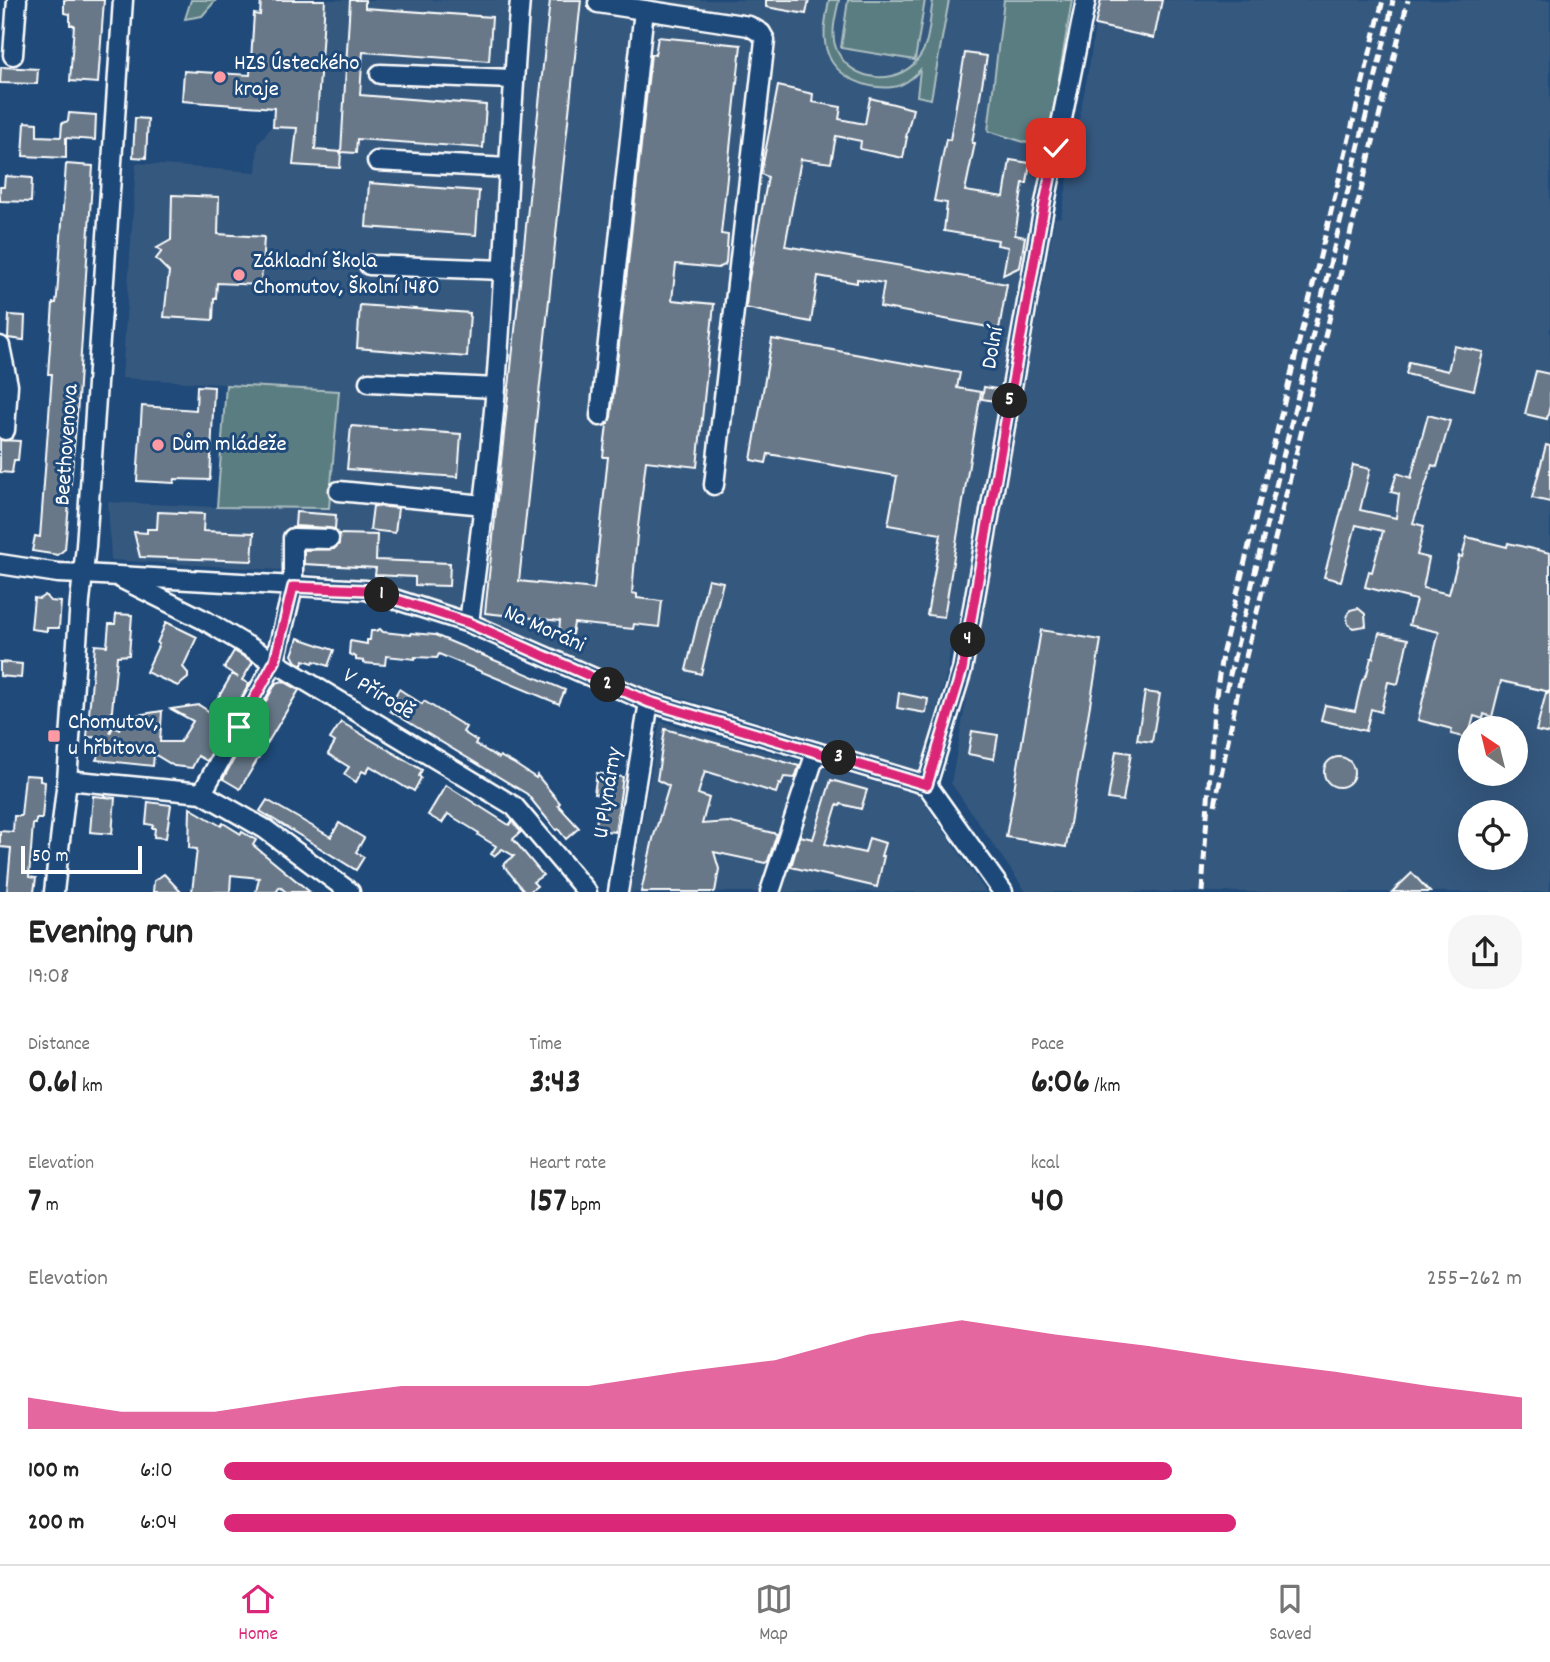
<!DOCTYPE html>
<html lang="en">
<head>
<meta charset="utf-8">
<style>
	body { margin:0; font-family:Dekko,sans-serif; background:#f6f6f6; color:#222; height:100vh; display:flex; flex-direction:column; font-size:26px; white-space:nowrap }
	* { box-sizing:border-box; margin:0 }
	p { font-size:23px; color:#767676 }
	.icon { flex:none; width:38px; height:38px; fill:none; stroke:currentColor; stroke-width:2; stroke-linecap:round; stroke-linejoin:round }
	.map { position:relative; height:892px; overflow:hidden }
	.panel { display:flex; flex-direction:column; background:#fff; flex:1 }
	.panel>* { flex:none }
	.needle { width:46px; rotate:325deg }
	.controls { position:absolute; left:1458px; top:716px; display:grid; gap:14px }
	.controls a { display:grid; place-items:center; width:70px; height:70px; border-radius:50%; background:#fff; box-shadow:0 7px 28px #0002; font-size:35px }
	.scale { position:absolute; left:21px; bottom:18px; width:121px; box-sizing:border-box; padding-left:7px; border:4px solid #fff; border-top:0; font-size:19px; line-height:24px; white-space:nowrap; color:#fff; -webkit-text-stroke:5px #1f4a7a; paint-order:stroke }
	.pin { position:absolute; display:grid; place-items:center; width:60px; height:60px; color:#fff; margin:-30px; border-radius:14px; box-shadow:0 4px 10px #0006 }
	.km { position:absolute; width:35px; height:35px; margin:-18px; border-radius:50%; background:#222; color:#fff; font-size:19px; line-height:35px; text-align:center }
	.round { display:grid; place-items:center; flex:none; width:74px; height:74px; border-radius:28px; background:#f6f6f6 }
	.summary { display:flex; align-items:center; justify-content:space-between; height:119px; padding:0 28px }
	h1 { font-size:38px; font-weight:700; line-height:52px }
	.figures { display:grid; grid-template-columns:repeat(3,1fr); gap:10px; height:119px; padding:7px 28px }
	.figures div { display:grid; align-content:center }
	.figures b { font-size:35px; font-weight:700 }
	.figures small { font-size:19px; font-weight:400 }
	.figures p { font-size:19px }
	.chart { height:196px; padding:14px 28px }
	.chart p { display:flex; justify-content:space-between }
	.chart svg { width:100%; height:126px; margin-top:7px; fill:#db2777; opacity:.7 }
	ul { padding:0 28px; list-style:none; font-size:23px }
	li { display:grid; grid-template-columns:112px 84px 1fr; align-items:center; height:52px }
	li i { height:18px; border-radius:9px; background:#db2777 }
	.menu { display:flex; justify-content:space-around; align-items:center; height:98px; border-top:2px solid #e0e0e0; background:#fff; font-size:19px; color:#767676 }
	.menu a { display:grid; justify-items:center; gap:4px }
	.menu .selected { color:#db2777 }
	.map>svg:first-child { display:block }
	.built { fill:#35587e; fill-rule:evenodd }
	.green { fill:#5a7d82; stroke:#acbec0; stroke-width:2 }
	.building { fill:#687888; stroke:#fff; stroke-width:2 }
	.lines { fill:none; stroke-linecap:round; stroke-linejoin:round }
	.minor-casing { stroke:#fff; stroke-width:23 }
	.minor { stroke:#1f4a7a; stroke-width:18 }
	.rail { stroke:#fff; stroke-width:5; stroke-dasharray:10 5; stroke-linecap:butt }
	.route-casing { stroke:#fff; stroke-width:14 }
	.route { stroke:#db2777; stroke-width:9 }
	.poi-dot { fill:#ff9aa2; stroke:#1f4a7a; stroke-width:2.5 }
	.labels { text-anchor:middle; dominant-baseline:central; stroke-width:6; stroke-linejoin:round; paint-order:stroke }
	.poi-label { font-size:23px; fill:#fff; stroke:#1f4a7a; text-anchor:start }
	.street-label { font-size:23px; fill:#fff; stroke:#1f4a7a }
</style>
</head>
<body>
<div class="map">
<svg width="1550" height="892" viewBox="0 0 1550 892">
	<rect width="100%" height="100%" fill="#1f4a7a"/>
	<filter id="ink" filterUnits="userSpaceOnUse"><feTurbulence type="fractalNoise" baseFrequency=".0143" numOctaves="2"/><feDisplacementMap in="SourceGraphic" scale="14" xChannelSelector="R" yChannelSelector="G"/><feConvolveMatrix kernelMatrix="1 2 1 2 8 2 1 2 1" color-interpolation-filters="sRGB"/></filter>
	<g filter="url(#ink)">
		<g class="built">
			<path d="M307,0H1004L988,131L1047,149L1001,413L962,623L953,628L947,673L920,771L665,693L639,690L475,616L367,580L281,570L111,560L108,502L217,507L329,508L339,391L122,378L136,163L256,172L258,144L271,127L273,109L300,111Z"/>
			<path d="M1098,0H1550V892H1026L951,783L1055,218L1061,217L1090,61ZM1470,728H1516V774H1470ZM1470,812H1516V858H1470Z"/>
			<path d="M660,721L919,795L986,892H630Z"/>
		</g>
		<g class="green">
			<path d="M191,0H216L202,16L185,19Z"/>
			<path d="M829,0H839C836,15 830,33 836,48C850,85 904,87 922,53C930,38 930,16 933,0H949L931,99L917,96L920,70C914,77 903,86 893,87C869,90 837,78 828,54C821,36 826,18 829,0Z"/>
			<path d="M848,0H925L915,60L841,48Z"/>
			<path d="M1004,0H1072L1047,149L988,131Z"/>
			<path d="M226,385L339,391L329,508L217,507Z"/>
		</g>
		<g class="building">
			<path d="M64,0H104L98,83L70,81L74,25H70V14L64,13Z"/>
			<path d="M261,0H325L315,150L341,152L340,168L293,165L297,128L273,127L274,108L182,101L184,71L250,75L254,14L260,15Z"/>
			<path d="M350,0H365V8L492,17L489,61L363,52L362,64L360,95L486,105L483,148L357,139L356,153L341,152Z"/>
			<path d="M550,0H581L519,581L594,589L608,457H603L607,425L611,417L651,54L655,55L658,37L741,45L721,234L728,235L726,262L725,265L718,268L676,264L672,300L714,304L697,467L646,461L637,535L632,593L637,594V598L662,601L659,627L634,624L633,629L574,623L572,635L559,634L560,621L485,613Z"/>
			<path d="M766,0H809L806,14L766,7Z"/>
			<path d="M1101,0H1162L1154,38L1095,25Z"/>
			<path d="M965,53L987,56L972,143H975L965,191L1004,197L1010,160L1030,163L1027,183H1023L1015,235L1025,237L1020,267L1003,275L1008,247L997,245L998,240L944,231L947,203L934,201L946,139L950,140Z"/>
			<path d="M1,67L38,69L37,84L0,83Z"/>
			<path d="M778,86L813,94L812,102L841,107L839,119L865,124L870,98L913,109L906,137H907L903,158L860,149L861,141L836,136L831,163L801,159L785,246L1007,284L999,329L880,307L884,283L857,279V283L818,276L811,322L779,316V315L746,308L748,284L768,177L761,174Z"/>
			<path d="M69,113L96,115L95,140L66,138V158L23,156L25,122L37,123V136L61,137L62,123L68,121Z"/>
			<path d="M135,118L148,119L146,158L133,157Z"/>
			<path d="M66,164L93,166L77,415L65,549L58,555L32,551L35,536L40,537L42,511L52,374H48L53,303H56L57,296Z"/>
			<path d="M5,176L32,178L31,202L0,201V187H4Z"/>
			<path d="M369,183L479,191L476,235L366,227Z"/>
			<path d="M172,195L219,197L218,234L264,237L261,285L217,283L216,298H214L213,320L164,317L169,272L156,259L162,251L157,248L171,240Z"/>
			<path d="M360,305L470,313L467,357L357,348Z"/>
			<path d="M9,315L25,316L24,340L8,338Z"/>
			<path d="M772,339L960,373L957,388L981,392L944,617L927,615L941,534L888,525L897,476L768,454L766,463L751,460Z"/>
			<path d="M1454,346L1483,352L1474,390L1406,374L1409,362L1448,371Z"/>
			<path d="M1536,371L1550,374V406L1547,419L1525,414Z"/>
			<path d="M197,386L214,387L210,480L175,479L174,483L137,481L142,406L196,410Z"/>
			<path d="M984,387L997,389L995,401L982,399Z"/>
			<path d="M1428,415L1450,421L1437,467L1432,465L1413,523L1424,526L1417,555L1429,558L1423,588L1449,594L1459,556L1462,557L1467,537L1507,547L1508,543L1550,553V692L1501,681L1492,717L1484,714L1483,719L1474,716L1468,738L1451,734L1452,729L1418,720L1439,632L1409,625L1416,600L1365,587L1369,571L1372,572L1383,531L1356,525L1341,581L1324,577L1353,465L1370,469L1360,510L1396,518L1399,494L1391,492L1397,473L1411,478Z"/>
			<path d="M351,426L461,434L458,477L347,469Z"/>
			<path d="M0,440L20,441L18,460H14L12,473L0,472Z"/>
			<path d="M1546,445L1550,446V502L1532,498Z"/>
			<path d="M373,506L398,508L395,533L370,530Z"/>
			<path d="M158,512L204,514L203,531L254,533L252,561L140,557L134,532L147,533V529H157Z"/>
			<path d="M296,512L336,515L335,529L329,528L295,526Z"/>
			<path d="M339,534L377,535L376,560L450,563L449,586L415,585V577L375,575L376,568L304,564V550L334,549L339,544Z"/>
			<path d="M708,579L723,582L701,674L686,670Z"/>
			<path d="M45,595L50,601L61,602L59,628H47V631L31,629L34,598L39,599Z"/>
			<path d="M1358,608L1365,614L1366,626L1353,628L1348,624L1347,617L1350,610Z"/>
			<path d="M116,614L132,615L129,655L117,656L110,733L113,727L119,729L125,717L162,711L160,742H180L193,721L171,709L199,705L210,712L232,674L238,677L224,668L234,651L253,662L242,680L249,684L207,761L198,756L192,768L174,766L154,754L153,766L96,760L107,738L87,737L95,645L107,646L109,624H115Z"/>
			<path d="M166,622L197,637L183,667L188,673V678L178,686L146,672L159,644L157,643Z"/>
			<path d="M380,629L383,632L411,635V633L435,635L565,690L559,704L439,654L437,658L415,657V659L386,656L385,665L364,663V661L356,660V657L349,654L350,641L367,644V640H370L371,631H376Z"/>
			<path d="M1041,630L1101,640L1066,847L1006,837Z"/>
			<path d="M1379,633L1408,639L1398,684L1388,682L1381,712L1371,709L1366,731L1321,720L1325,705L1355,711L1362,681L1367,674L1371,658H1373Z"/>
			<path d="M298,638L334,650L328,666L314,661L313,663L304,660L302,665L296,662L292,655Z"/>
			<path d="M0,662L22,664L21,678L0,676Z"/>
			<path d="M283,681L299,690L240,789L223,779L276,683Z"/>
			<path d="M399,689L422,704L424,701L466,727L463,732L477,741L475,744L499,758L500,756L513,763L536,778L537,775L560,803L558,805L579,828L566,839L558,829L556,830L527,794L390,711L393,706L390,705Z"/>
			<path d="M1145,692L1160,694L1152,742L1137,740Z"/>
			<path d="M899,693L928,699L926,713L897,708Z"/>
			<path d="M1546,693H1550V734L1536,731Z"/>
			<path d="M341,722L422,770L419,776L421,778L414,791L409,788L408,789L370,766L366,773L362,771L356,782L344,774L349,767L328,754L335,742L330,739Z"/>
			<path d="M665,729L799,766L795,778L784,777L781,785L779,784L776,793L705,771L698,794L709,798L702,824L728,822L777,834L768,861L765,863L714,852L719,869L715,892H641L653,839L669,786L657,780Z"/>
			<path d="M972,731L998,735L994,759L968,754Z"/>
			<path d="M1116,751L1131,753L1123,801L1108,799Z"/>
			<circle cx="1339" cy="772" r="15"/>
			<path d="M597,773L623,777L615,832L595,830L601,795L594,794Z"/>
			<path d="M25,775L40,776V781L45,782L42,819H36V824H33L29,877L36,878L34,892H7L11,848L0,847V831L13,832L14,816H21Z"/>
			<path d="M831,780L867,790L861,809L841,804L840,806L837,805L825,844L865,853L869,838L885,843L881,856H884L877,887L791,867L800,836L813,839Z"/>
			<path d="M446,785L509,825L512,821L521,832L513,839L543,875L533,882L537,886L529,892H525L503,865L514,856L502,849L494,856L491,854L496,846L478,835L479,833L448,814L442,823L428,815Z"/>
			<path d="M93,796L115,798L112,834L90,832Z"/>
			<path d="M267,800L331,837L339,823L364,838L356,852L364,857L356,870L260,811Z"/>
			<path d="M148,802L171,805L166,838L154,837L155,828H152L153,825L146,824Z"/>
			<path d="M190,808L221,826L223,823L241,834L242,832L256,840L253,845L310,892H286L280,887L276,892H256L259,878L231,875L230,892H192L197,849L189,848Z"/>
			<path d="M1412,873L1430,892H1392Z"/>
			<path d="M164,874L181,892H153L154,881Z"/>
		</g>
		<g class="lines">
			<g class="minor-casing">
				<g id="minor">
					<path d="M598,3L749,26L761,33L765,40L714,485"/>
					<path d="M13,55L17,0"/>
					<path d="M380,74L513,79"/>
					<path d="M377,161L508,168"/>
					<path d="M369,265L504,270"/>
					<path d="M0,346L8,385L5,430"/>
					<path d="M369,382L496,388"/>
					<path d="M600,416L644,10"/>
					<path d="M339,491L484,505"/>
					<path d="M0,564L58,573L83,574L366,590L469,623L649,702L927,785L1003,892"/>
					<path d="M122,579L206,621L514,806L587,892"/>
					<path d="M469,623C479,544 490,465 496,386C506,257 509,129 520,0"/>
					<path d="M67,780L202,793L265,829L350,892"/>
					<path d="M927,785L962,670L1041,223L1086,0"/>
					<path d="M202,793L275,661L293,587V538L329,539"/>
					<path d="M54,892L67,780L80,601L86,546L123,0"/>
					<path d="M618,892L649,702"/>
					<path d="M770,892L816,752"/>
				</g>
			</g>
			<use href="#minor" class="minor"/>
			<g class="rail">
				<path d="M1226,691L1388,26L1393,0"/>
				<path d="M1215,805L1240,681L1408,0"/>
				<path d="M1202,892L1214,709L1222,655L1383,0"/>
			</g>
		</g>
	</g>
	<g class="lines" filter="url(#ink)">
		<g class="route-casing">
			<path id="route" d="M239,727L275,661L293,587L366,590L469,623L649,702L927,785L962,670L1041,223L1056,148"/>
		</g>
		<use href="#route" class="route"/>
	</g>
	<g class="poi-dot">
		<circle cx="220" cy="77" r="7"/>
		<circle cx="239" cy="275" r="7"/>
		<circle cx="158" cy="445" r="7"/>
		<rect x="47" y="729" width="14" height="14" rx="3.5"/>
	</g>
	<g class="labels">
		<g class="poi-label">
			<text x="234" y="64">HZS Ústeckého<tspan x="234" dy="26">kraje</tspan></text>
			<text x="253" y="262">Základní škola<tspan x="253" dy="26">Chomutov, Školní 1480</tspan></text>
			<text x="172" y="445">Dům mládeže</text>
			<text x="68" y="723">Chomutov,<tspan x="68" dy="26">u hřbitova</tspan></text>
		</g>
		<g class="street-label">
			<text transform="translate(994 348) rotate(-80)">Dolní</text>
			<text transform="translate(68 445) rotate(-86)">Beethovenova</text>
			<text transform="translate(544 630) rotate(24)">Na Moráni</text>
			<text transform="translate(378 695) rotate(31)">V Přírodě</text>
			<text transform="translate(609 793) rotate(-81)">U Plynárny</text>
		</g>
	</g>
</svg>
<div class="controls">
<a><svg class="needle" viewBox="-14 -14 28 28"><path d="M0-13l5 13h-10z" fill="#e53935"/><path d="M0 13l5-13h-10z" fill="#767676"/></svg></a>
<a><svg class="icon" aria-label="locate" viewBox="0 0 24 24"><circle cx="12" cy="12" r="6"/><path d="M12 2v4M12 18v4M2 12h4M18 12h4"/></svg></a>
</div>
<div class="scale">50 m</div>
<div class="pin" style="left:239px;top:727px;background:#1e9e55"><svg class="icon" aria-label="arrive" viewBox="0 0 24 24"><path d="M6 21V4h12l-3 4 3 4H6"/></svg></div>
<div class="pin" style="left:1056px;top:148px;background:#d93025"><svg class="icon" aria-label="check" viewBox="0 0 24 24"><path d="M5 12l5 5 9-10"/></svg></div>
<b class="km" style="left:382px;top:595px">1</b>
<b class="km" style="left:608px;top:685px">2</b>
<b class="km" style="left:839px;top:758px">3</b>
<b class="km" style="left:968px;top:640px">4</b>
<b class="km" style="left:1010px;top:401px">5</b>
</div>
<section class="panel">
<div class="summary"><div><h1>Evening run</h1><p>19:08</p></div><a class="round"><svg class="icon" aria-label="share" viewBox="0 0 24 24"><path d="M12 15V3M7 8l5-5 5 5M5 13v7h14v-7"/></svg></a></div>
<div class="figures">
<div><p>Distance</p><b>0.61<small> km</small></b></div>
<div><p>Time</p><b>3:43</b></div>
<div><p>Pace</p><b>6:06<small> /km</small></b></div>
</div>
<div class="figures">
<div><p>Elevation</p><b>7<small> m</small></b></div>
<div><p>Heart rate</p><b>157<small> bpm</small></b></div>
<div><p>kcal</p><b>40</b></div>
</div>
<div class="chart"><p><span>Elevation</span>255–262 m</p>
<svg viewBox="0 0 160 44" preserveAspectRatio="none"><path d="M0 44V33L10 38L20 38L30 33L40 29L50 29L60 29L70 24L80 20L90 11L100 6L110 11L120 15L130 20L140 24L150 29L160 33V44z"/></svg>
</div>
<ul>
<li><b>100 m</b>6:10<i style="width:73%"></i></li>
<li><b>200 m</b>6:04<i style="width:78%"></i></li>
</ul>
</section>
<nav class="menu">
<a class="selected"><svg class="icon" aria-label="home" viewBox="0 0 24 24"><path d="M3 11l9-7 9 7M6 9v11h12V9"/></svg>Home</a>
<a><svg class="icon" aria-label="map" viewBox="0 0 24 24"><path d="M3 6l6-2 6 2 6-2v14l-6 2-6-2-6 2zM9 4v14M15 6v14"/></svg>Map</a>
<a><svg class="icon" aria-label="saved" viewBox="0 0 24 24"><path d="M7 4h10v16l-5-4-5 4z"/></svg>Saved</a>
</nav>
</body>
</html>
